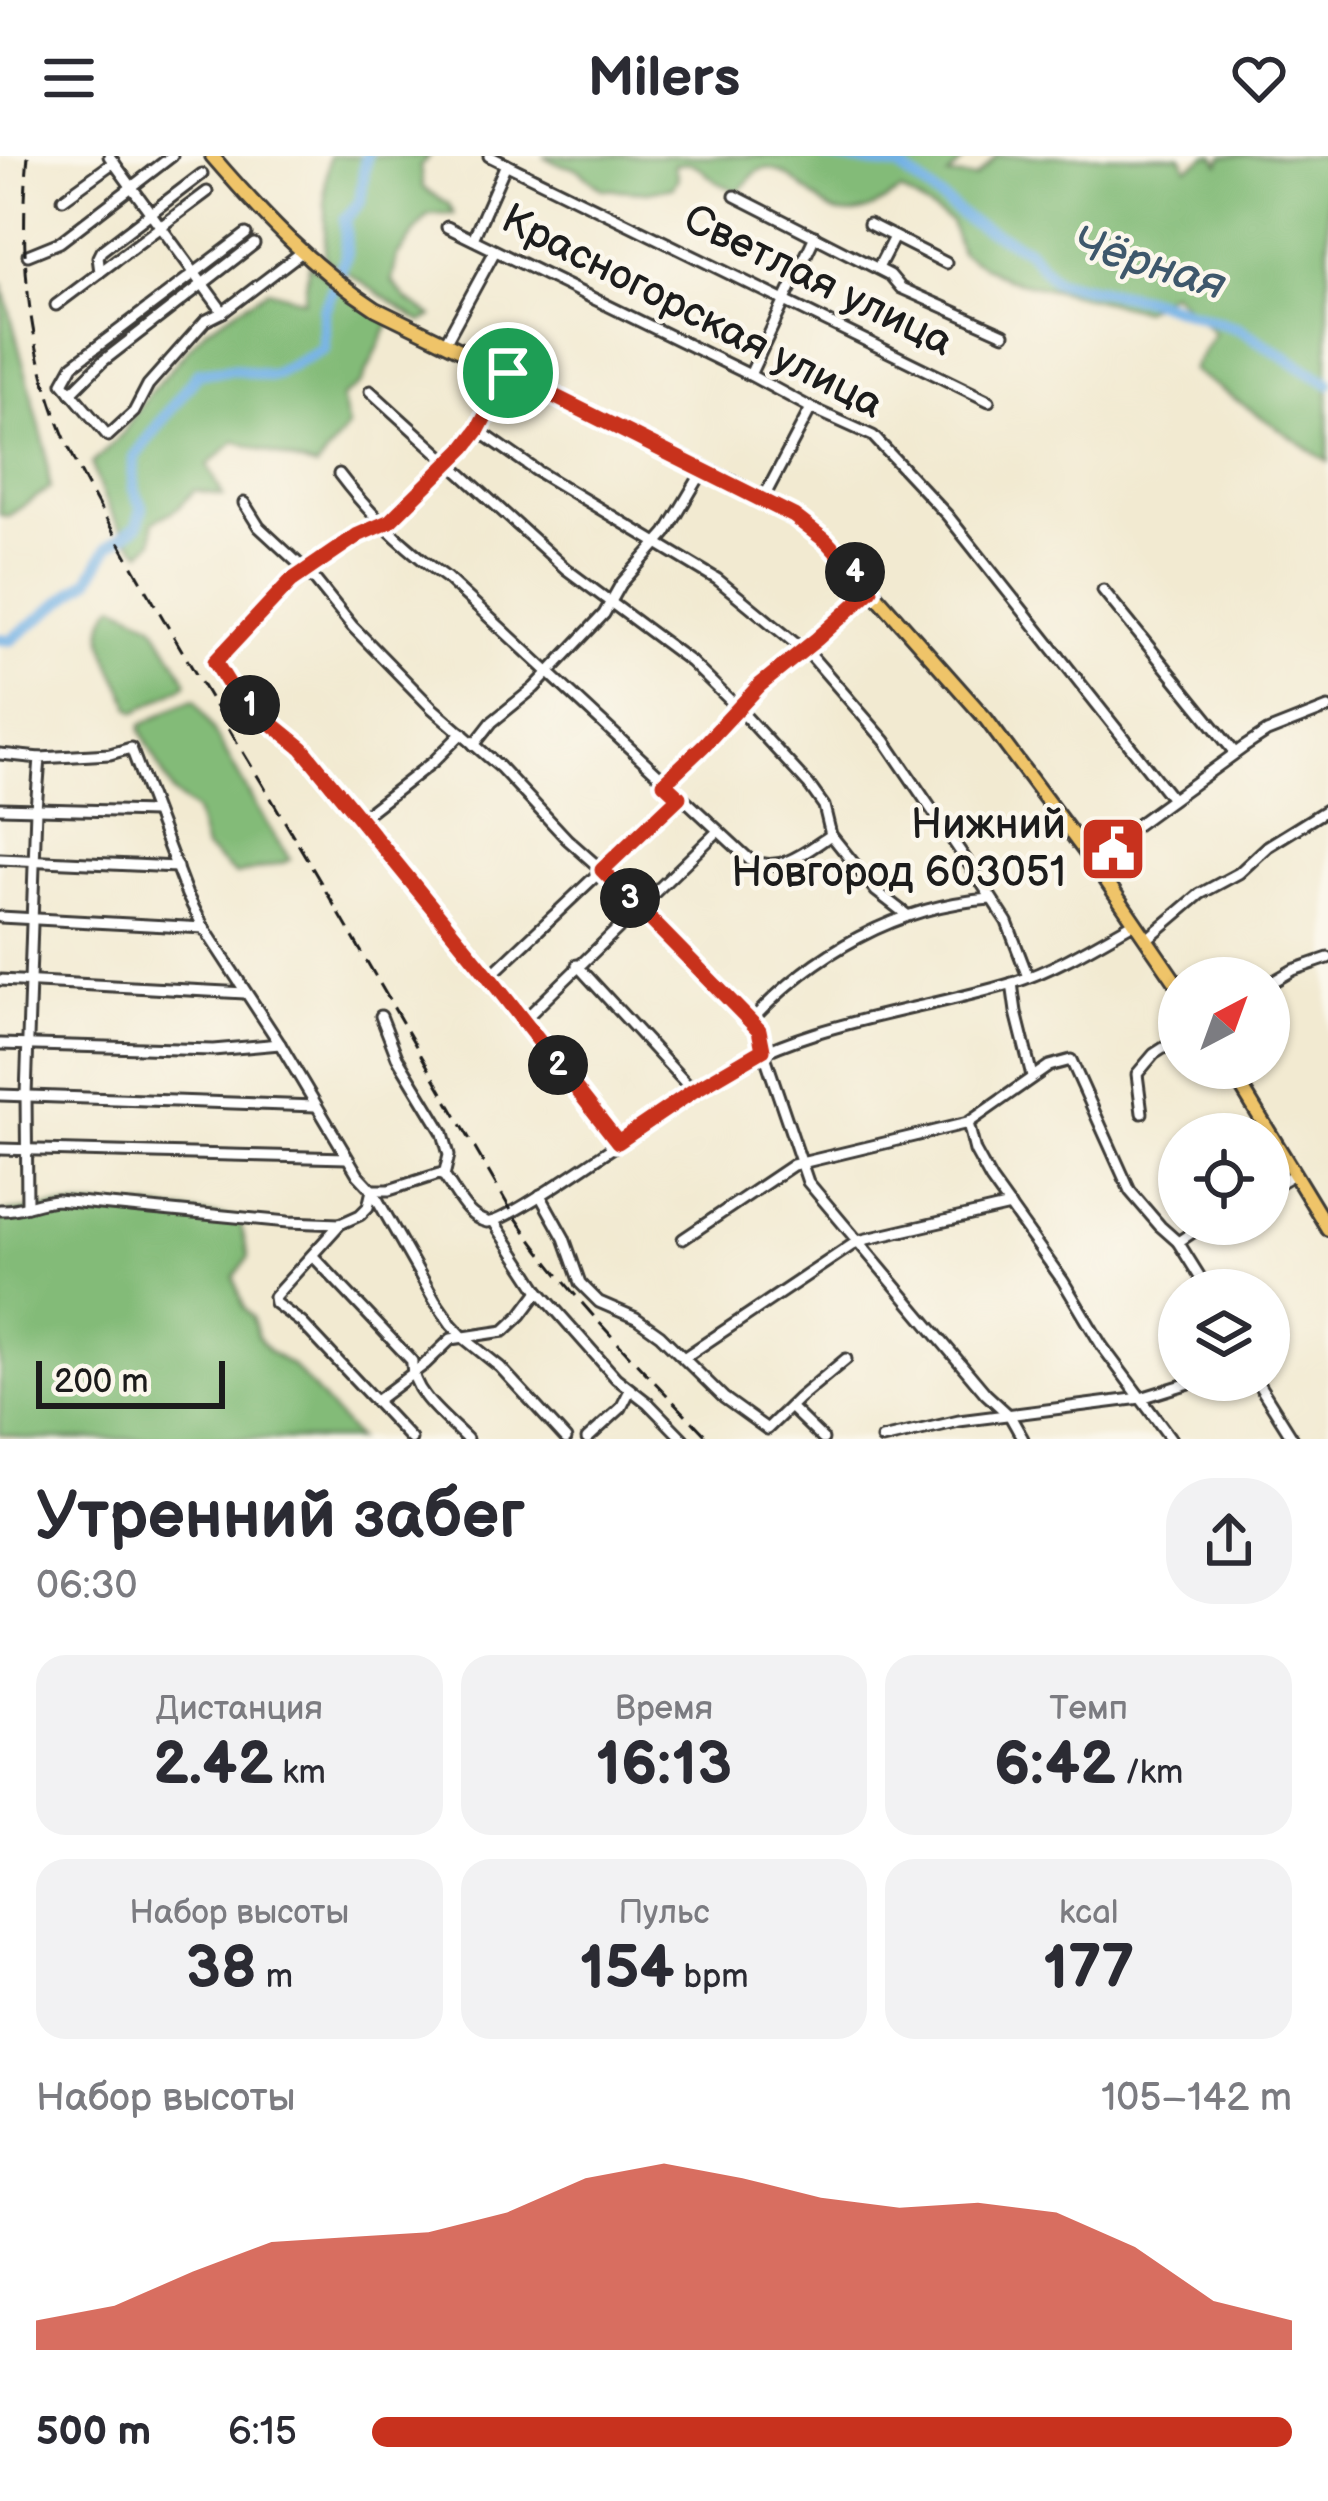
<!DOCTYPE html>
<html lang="ru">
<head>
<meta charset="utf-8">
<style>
	body { margin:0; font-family:"Balsamiq Sans",sans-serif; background:#f2f2f3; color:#2b2b33; height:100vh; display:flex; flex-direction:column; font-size:45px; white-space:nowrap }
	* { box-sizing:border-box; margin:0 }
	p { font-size:39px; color:#7c7c81 }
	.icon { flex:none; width:66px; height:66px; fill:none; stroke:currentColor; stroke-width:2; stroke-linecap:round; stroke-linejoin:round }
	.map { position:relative; height:1283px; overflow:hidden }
	.panel { display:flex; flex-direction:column; background:#fff; flex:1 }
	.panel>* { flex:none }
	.needle { width:78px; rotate:41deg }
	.tools { position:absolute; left:1158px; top:801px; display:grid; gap:24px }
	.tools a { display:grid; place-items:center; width:132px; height:132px; border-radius:50%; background:#fff; box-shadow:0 3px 9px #0004; font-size:60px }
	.scale { position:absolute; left:36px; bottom:30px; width:189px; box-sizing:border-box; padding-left:12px; border:6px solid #1c1c1c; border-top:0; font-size:33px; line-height:42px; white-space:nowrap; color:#1c1c1c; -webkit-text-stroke:9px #fbf7ec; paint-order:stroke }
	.pin { position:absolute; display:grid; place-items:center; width:102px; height:102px; color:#fff; margin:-51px; border:6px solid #fff; border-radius:50%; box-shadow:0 3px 12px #0007 }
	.km { position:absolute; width:60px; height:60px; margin:-30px; border-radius:50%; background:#222; color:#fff; font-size:33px; line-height:60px; text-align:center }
	.round { display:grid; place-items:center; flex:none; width:126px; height:126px; border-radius:48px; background:#f2f2f3 }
	.summary { display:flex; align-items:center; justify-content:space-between; height:204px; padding:0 36px }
	h1 { font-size:66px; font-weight:700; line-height:90px }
	.metrics { display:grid; grid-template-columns:repeat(3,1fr); gap:18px; height:204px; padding:12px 36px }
	.metrics div { display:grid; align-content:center; border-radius:30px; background:#f2f2f3; text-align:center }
	.metrics b { font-size:60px; font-weight:700 }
	.metrics small { font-size:33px; font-weight:400 }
	.metrics p { font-size:33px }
	.chart { height:336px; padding:24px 36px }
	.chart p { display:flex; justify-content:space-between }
	.chart svg { width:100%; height:216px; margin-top:12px; fill:#c8321e; opacity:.7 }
	ul { padding:0 36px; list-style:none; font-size:39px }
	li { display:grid; grid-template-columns:192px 144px 1fr; align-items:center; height:90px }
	li i { height:30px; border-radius:15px; background:#c8321e }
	header { display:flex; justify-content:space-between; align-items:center; height:156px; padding:0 36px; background:#fff; font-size:54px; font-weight:700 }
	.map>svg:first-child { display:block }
	.forest { fill:#83bb78; stroke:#506c4a; stroke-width:3 }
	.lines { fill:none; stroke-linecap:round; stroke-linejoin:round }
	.river { stroke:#72b1e5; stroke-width:12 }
	.minor-casing { stroke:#3c3b37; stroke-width:15 }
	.major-casing { stroke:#3c3b37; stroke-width:18 }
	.minor { stroke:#fff; stroke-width:9 }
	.major { stroke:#efc469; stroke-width:12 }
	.rail { stroke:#1c1c1c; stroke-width:3; stroke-dasharray:18 9; stroke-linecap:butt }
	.route-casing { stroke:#fff; stroke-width:24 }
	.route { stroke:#c8321e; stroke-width:15 }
	.labels { text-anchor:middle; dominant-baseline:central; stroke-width:9; stroke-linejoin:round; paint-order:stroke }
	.street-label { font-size:42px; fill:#1c1c1c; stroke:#fbf7ec }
	.poi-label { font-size:42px; fill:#1c1c1c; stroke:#fbf7ec; text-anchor:end }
	.water-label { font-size:45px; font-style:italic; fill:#3e586c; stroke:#fbf7ec }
</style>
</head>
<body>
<header><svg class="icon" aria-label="menu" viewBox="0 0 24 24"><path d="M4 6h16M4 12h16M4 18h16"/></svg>Milers<svg class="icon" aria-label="heart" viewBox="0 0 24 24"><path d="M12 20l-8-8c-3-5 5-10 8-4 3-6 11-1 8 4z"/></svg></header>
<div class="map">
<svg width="1328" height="1283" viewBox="0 0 1328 1283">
	<rect width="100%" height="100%" fill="#fbf7ec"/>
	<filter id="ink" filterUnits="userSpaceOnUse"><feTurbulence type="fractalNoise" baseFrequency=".00833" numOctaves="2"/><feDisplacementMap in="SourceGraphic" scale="24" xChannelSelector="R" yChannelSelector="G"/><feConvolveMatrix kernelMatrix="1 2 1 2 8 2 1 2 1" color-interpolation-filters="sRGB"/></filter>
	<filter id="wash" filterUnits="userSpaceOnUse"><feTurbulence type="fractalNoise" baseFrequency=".004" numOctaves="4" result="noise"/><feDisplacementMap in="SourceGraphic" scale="48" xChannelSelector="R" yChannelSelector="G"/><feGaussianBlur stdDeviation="2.7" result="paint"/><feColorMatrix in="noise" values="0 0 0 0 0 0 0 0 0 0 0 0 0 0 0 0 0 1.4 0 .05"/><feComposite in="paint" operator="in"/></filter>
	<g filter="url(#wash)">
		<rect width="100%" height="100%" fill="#f2ead1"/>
		<g class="forest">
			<path d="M329,0H430L420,10L423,32L449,48L454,58L428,59L397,100L392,125L407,144L432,160L421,166L325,102V33Z"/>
			<path d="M543,0H960L962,6L948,20L975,22L997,0H1181L1187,12L1207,0H1215L1219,8L1223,0H1328V306L1192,214L1214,177L1171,136L1143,154L1006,123L961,97L951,66L901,35C882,47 863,61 839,57C818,54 783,0 758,15C751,20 745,30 738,36C732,32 725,30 719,27C699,17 704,3 674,9L678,22L673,31L648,36L602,33L578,13L556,7Z"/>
			<path d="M309,108L390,166L361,228L341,242L348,271L316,312L235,285L208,309L223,340L195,334L179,351L153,366V385L142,396C117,377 101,338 92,308L123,277L148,239L206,173L268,134L304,144Z"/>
			<path d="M2,126L45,290L50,332L8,360L0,359Z"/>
			<path d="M115,448L153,468L187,525L184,530L136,556L131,552C120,519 84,478 115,448Z"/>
			<path d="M195,544C228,596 254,653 290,703L285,706L236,719L205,693L195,655L173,637L141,575V569C157,562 182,545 195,544Z"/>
			<path d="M55,1051H143L239,1062L249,1101L234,1121L244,1152L252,1161L257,1180L270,1196L293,1210L357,1283H30L0,1278V1057Z"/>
		</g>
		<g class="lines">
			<g class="river">
				<path d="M825,0L900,11L970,65L1026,93L1055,125L1152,144L1240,173L1328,227"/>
				<path d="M0,483L11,484L89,424L108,391L137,370L142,353L133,331L134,301L198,217L233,213L271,220L324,192V154L346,100L345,63L360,46L366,0"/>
			</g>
		</g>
	</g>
	<g filter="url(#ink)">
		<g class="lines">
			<g class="minor-casing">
				<g id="minor">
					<path d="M109,0L223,156"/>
					<path d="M489,0L989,245"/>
					<path d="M735,40L890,119L901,132L1004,178"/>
					<path d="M63,43L114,6"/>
					<path d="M869,68L946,107"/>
					<path d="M447,71L750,219L811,252L873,280L947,359L1172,643"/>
					<path d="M246,78L73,209L63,227L108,280L134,256L148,229L205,165L223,156L302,96"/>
					<path d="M473,83L506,8"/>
					<path d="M28,99L60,86L172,0"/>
					<path d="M878,112L894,81"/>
					<path d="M100,116L207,36"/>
					<path d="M56,149L100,116L98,101L101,95L202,18"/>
					<path d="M445,187L495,95"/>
					<path d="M508,217L478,274L465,291L390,365L358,379L291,426L215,506L230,530L244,545L302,591L524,864L618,986"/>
					<path d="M750,219L815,80"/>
					<path d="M370,235L566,413L691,506L738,552L809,629L824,650L831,679L876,735L907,759"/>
					<path d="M71,237L103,205L254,88"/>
					<path d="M478,274L537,315L717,423L813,502L885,585L977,720L1007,766L1028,821"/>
					<path d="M339,318C369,358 406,393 447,422L751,705C783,717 805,696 831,679"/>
					<path d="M763,343L811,252"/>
					<path d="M244,347L259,371L312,420L353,471L432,552L500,611L567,683L602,714L759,874L763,884V894L808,1026L986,1238L1010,1260L1023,1283"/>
					<path d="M1103,434L1235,597"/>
					<path d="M474,589L492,566L534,532L604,458L621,428L666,377L704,313"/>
					<path d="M0,598L40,602"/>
					<path d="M664,627L703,590L760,529L817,483L871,433"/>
					<path d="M0,652L154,656"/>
					<path d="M361,662L434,605L462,577"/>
					<path d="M0,703L177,711"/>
					<path d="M1090,703L1244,591L1267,576L1328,552"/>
					<path d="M0,761L204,772"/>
					<path d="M1147,783L1200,738L1239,717L1268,690L1328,653"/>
					<path d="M577,809L693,935"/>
					<path d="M489,821L679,641"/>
					<path d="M0,824L245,837"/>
					<path d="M1012,827L1016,856L1032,920"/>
					<path d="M1269,828L1293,814L1328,802"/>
					<path d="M381,860L397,901L443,977L449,999L444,1020"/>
					<path d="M524,864L717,676"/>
					<path d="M750,866C812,798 898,749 991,743"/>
					<path d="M0,888L213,894L280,888"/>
					<path d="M0,939L316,950"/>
					<path d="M1142,957L1137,918L1154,898L1179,882"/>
					<path d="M968,967L975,995L991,1024L1063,1125L1102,1190L1171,1283"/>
					<path d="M0,993L347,1002"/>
					<path d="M1269,1033L1294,1018"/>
					<path d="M372,1034H389L439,1018L444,1020C456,1036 466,1061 487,1066C507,1070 686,939 718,920C808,865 913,857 1013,827C1056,813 1096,788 1135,766"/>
					<path d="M372,1034L368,1051L360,1059L340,1068L274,1141L275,1147L302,1167L411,1283"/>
					<path d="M540,1039L564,1082L580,1127L599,1146L636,1162L660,1179L724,1242L767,1273L799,1242L846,1203"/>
					<path d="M27,1050L26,939L36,653L40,602L110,598L131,592L187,739L204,772L280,888L358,1019L372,1034L435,1145L451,1168L465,1183L500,1211L566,1283"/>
					<path d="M0,1054C20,1055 37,1045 57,1044L288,1066L340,1068"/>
					<path d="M494,1066L539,1135L616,1222L648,1247L683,1283"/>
					<path d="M683,1083L793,1009L968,967L1049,910L1071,904L1130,1035L1160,1070L1178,1086L1208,1134"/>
					<path d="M1178,1086L1205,1068"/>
					<path d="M313,1100L412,1205C410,1236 446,1262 467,1283"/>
					<path d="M685,1201L858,1085L1010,1050"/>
					<path d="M1256,1224L1293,1283"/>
					<path d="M376,1245L425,1208L451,1183L504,1175L521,1159L539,1135"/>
					<path d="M790,1251L823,1283"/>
					<path d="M587,1283L621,1252L630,1234"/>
					<path d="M882,1283L959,1265L1141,1242L1199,1224"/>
				</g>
			</g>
			<g class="major-casing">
				<g id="major">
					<path d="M212,0C261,57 312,112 376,153L731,326L810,371L844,403L986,563L1101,717L1179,831"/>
					<path d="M1230,912L1328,1073"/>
				</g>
			</g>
			<use href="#minor" class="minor"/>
			<use href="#major" class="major"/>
			<path class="rail" d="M28,0C20,85 25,169 53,251C71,305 102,356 130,405C172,479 216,552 260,624C346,767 428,912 512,1056C568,1140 640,1210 709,1283"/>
		</g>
	</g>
	<g class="lines" filter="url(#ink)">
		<g class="route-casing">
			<path id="route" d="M508,217L794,360L826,385L871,434L817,483L760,529L703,590L664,627L679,641L602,714L759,874L763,894L693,935L618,986L489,821L302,592L244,545L230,530L215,506L291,425L358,379L390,365L465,291L478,274Z"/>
		</g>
		<use href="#route" class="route"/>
	</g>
	<defs>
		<g id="civic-square" transform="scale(3.45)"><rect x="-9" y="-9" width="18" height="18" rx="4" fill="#c8321e" stroke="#fbf7ec"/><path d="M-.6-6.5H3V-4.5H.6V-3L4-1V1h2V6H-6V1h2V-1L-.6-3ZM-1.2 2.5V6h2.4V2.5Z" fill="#fff"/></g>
	</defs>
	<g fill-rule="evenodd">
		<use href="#civic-square" x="1113" y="693"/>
	</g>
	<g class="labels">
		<g class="street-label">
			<text transform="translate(818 125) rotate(26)">Светлая улица</text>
			<text transform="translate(692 156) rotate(27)">Красногорская улица</text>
		</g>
		<g class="poi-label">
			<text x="1066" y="669">Нижний<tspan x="1066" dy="48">Новгород 603051</tspan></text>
		</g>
		<g class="water-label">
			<text transform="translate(1149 108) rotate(17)">Чёрная</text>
		</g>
	</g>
</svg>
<div class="tools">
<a><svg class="needle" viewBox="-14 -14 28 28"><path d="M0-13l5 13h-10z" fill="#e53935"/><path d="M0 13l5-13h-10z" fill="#7c7c81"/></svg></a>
<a><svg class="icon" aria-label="locate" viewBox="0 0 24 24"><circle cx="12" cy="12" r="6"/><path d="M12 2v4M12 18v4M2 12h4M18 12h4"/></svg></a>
<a><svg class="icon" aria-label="layers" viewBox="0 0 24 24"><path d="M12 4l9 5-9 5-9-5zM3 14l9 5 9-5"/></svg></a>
</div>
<div class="scale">200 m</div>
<div class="pin" style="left:508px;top:217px;background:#1e9e55"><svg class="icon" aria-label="arrive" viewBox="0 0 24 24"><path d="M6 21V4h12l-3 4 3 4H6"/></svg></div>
<b class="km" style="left:250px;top:549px">1</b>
<b class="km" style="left:558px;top:909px">2</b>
<b class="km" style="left:630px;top:742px">3</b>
<b class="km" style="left:855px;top:416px">4</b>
</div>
<section class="panel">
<div class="summary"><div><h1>Утренний забег</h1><p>06:30</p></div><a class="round"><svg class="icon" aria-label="share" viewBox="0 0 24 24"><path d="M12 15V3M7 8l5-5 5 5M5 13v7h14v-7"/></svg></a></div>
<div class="metrics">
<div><p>Дистанция</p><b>2.42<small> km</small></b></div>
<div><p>Время</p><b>16:13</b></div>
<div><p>Темп</p><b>6:42<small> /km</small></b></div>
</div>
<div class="metrics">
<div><p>Набор высоты</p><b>38<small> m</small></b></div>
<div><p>Пульс</p><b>154<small> bpm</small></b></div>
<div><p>kcal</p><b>177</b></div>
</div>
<div class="chart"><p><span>Набор высоты</span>105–142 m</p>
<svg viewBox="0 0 160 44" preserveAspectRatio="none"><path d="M0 44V38L10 35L20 28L30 22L40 21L50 20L60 16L70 9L80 6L90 9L100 13L110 15L120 14L130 16L140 23L150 34L160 38V44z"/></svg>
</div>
<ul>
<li><b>500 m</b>6:15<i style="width:100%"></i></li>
</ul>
</section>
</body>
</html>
